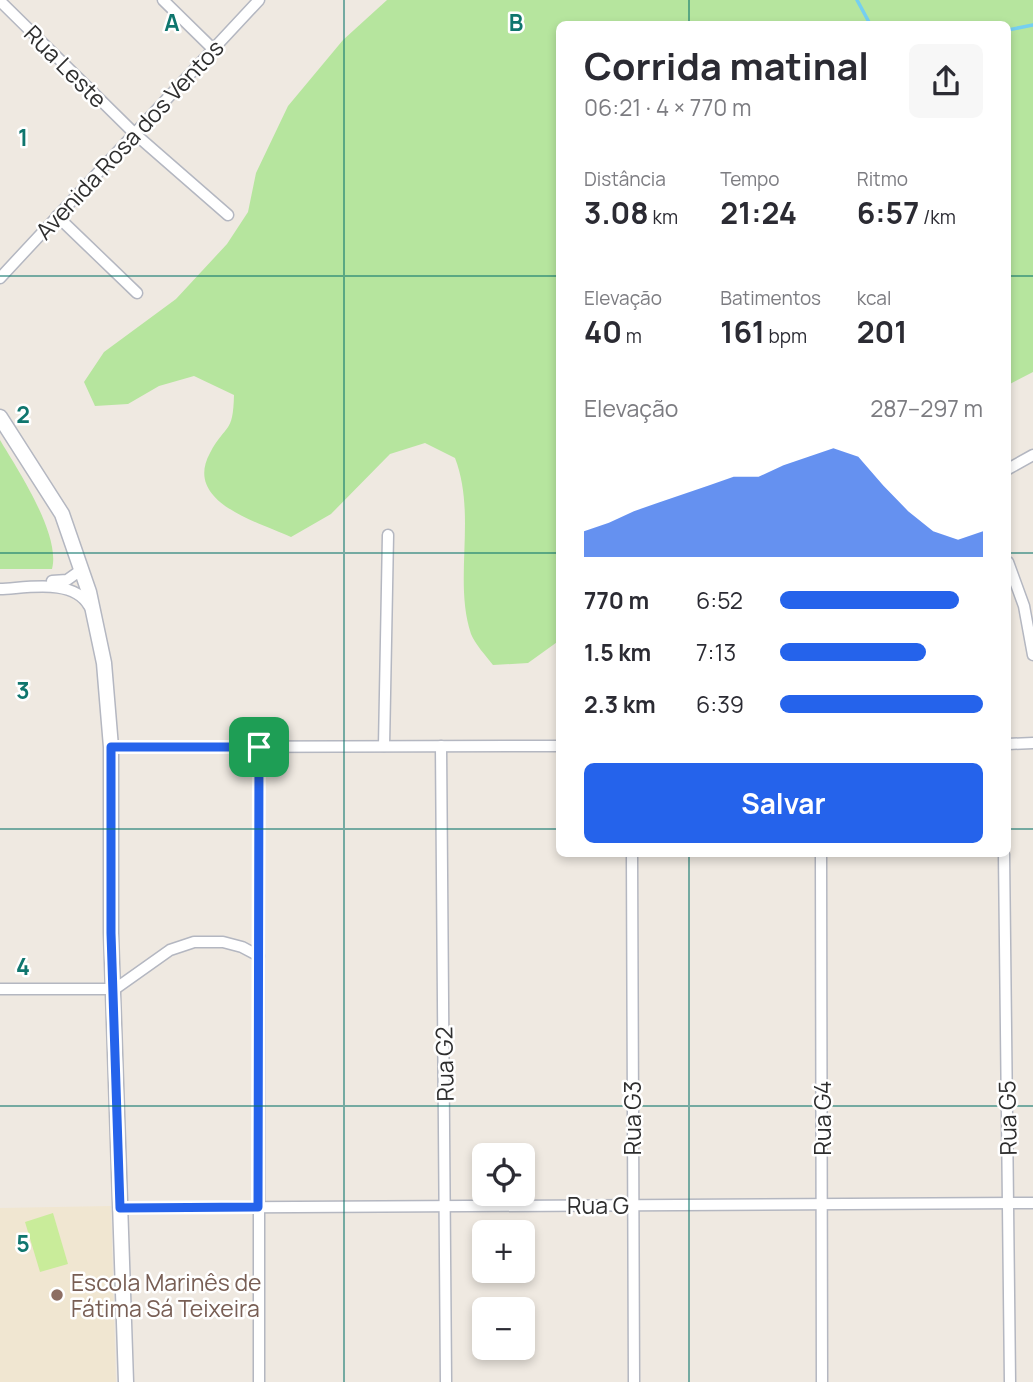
<!DOCTYPE html>
<html lang="pt">
<head>
<meta charset="utf-8">
<style>
	body { margin:0; font-family:Manrope,sans-serif; background:#f7f7f7; color:#2b2b33; height:100vh; display:flex; flex-direction:column; font-size:26px; white-space:nowrap }
	* { box-sizing:border-box; margin:0 }
	p { font-size:23px; color:#7c7c81 }
	.icon { flex:none; width:38px; height:38px; fill:none; stroke:currentColor; stroke-width:2; stroke-linecap:round; stroke-linejoin:round }
	.map { position:relative; flex:1; overflow:hidden }
	.details { position:absolute; left:556px; top:21px; width:455px; height:836px; display:flex; flex-direction:column; background:#fff; border-radius:10px; box-shadow:0 4px 10px #0003 }
	.details>* { flex:none }
	.tools { position:absolute; left:472px; top:1143px; display:grid; gap:14px }
	.tools a { display:grid; place-items:center; width:63px; height:63px; border-radius:10px; background:#fff; box-shadow:0 4px 10px #0003; font-size:35px }
	.pin { position:absolute; display:grid; place-items:center; width:60px; height:60px; color:#fff; margin:-30px; border-radius:14px; box-shadow:0 4px 10px #0006 }
	.round { display:grid; place-items:center; flex:none; width:74px; height:74px; border-radius:10px; background:#f7f7f7 }
	.headline { display:flex; align-items:center; justify-content:space-between; height:119px; padding:0 28px }
	h1 { font-size:38px; font-weight:700; line-height:52px }
	.figures { display:grid; grid-template-columns:repeat(3,1fr); gap:10px; height:119px; padding:7px 28px }
	.figures div { display:grid; align-content:center }
	.figures b { font-size:30px; font-weight:700 }
	.figures small { font-size:19px; font-weight:400 }
	.figures p { font-size:19px }
	.chart { height:196px; padding:14px 28px }
	.chart p { display:flex; justify-content:space-between }
	.chart svg { width:100%; height:126px; margin-top:7px; fill:#2563eb; opacity:.7 }
	.cta { display:flex; gap:14px; margin-top:auto; padding:14px 28px }
	.cta a { flex:1; height:80px; border-radius:10px; background:#2563eb; color:#fff; font-size:28px; font-weight:700; line-height:80px; text-align:center }
	ul { padding:0 28px; list-style:none; font-size:23px }
	li { display:grid; grid-template-columns:112px 84px 1fr; align-items:center; height:52px }
	li i { height:18px; border-radius:9px; background:#2563eb }
	.map>svg:first-child { display:block }
	.education { fill:#f0e6d1 }
	.green { fill:#b6e59e }
	.pitch { fill:#c9ec9a }
	.lines { fill:none; stroke-linecap:round; stroke-linejoin:round }
	.stream { stroke:#75cff0; stroke-width:3.5 }
	.minor-casing { stroke:#b4b7c1; stroke-width:13 }
	.tertiary-casing { stroke:#b4b7c1; stroke-width:17 }
	.minor { stroke:#fff; stroke-width:10 }
	.tertiary { stroke:#fff; stroke-width:14 }
	.route-casing { stroke:#fff; stroke-width:14 }
	.route { stroke:#2563eb; stroke-width:9 }
	.grid { fill:none; stroke:#0f766e; stroke-width:2; stroke-opacity:0.55 }
	.education-dot { fill:#8d6e63; stroke:#fff; stroke-width:2.5 }
	.labels { text-anchor:middle; dominant-baseline:central; stroke-width:5; stroke-linejoin:round; paint-order:stroke }
	.street-label { font-size:23px; fill:#2e2e2e; stroke:#fff }
	.education-label { font-size:23px; fill:#785e54; stroke:#fff; text-anchor:start }
	.grid-label { font-size:23px; text-anchor:middle; font-weight:bold; fill:#0f766e; stroke:#fff; stroke-width:5; stroke-linejoin:round; paint-order:stroke }
</style>
</head>
<body>
<div class="map">
<svg width="1033" height="1382" viewBox="0 0 1033 1382">
	<rect width="100%" height="100%" fill="#efe9e1"/>
	<path class="education" d="M111,1206L116,1382H0V1208Z"/>
	<g class="green">
		<path d="M387,0H1033V372L1008,385V24H560V640L528,663L493,665C486,656 475,644 471,634C453,580 477,515 455,458L425,443L390,454L331,514L291,537C258,522 183,502 210,453C226,423 233,435 234,395L194,376L159,386L128,404L95,406L84,382L104,352L176,299L227,244L248,212L256,173L288,106L343,40Z"/>
		<path d="M0,440C18,470 61,535 52,569H0Z"/>
	</g>
	<path class="pitch" d="M53,1213L68,1264L40,1272L25,1222Z"/>
	<g class="lines">
		<g class="stream">
			<path d="M857,0L870,24"/>
			<path d="M1008,30L1033,25"/>
		</g>
		<g class="minor-casing">
			<g id="minor">
				<path d="M163,0L213,49"/>
				<path d="M0,1L134,133L228,215"/>
				<path d="M57,216L137,293"/>
				<path d="M0,278L259,0"/>
				<path d="M1008,469L1033,455"/>
				<path d="M1008,562L1024,606L1033,655"/>
				<path d="M52,581L67,580L81,570"/>
				<path d="M0,589C27,588 74,578 89,606"/>
				<path d="M1008,744L1033,743"/>
				<path d="M384,746L388,535"/>
				<path d="M441,746L446,1382"/>
				<path d="M111,747L560,746"/>
				<path d="M632,854L634,1382"/>
				<path d="M821,854L822,1382"/>
				<path d="M1004,854L1010,1382"/>
				<path d="M0,989H115L170,950L194,942H223L242,947L259,956"/>
				<path d="M120,1208L1033,1203"/>
				<path d="M259,1382V747"/>
			</g>
		</g>
		<g class="tertiary-casing">
			<path id="tertiary" d="M0,417L62,514L89,592L104,663L111,747V933L126,1382"/>
		</g>
		<use href="#minor" class="minor"/>
		<use href="#tertiary" class="tertiary"/>
	</g>
	<g class="lines">
		<g class="route-casing">
			<path id="route" d="M111,747H259L258,1207L120,1208L111,933Z"/>
		</g>
		<use href="#route" class="route"/>
	</g>
	<path class="grid" d="M344,0V1382M689,0V24M0,276H560M1008,276H1033M0,553H560M1008,553H1033M0,829H560M1008,829H1033M689,854V1382M0,1106H1033"/>
	<circle class="education-dot" cx="57" cy="1295" r="7"/>
	<g class="labels">
		<g class="street-label">
			<text transform="translate(66 66) rotate(45)">Rua Leste</text>
			<text transform="translate(129 139) rotate(-47)">Avenida Rosa dos Ventos</text>
			<text transform="translate(444 1064) rotate(-91)">Rua G2</text>
			<text transform="translate(632 1118) rotate(-90)">Rua G3</text>
			<text transform="translate(822 1118) rotate(-90)">Rua G4</text>
			<text transform="translate(1007 1118) rotate(-91)">Rua G5</text>
			<text x="598" y="1205">Rua G</text>
		</g>
		<g class="education-label">
			<text x="71" y="1282">Escola Marinês de<tspan x="71" dy="26">Fátima Sá Teixeira</tspan></text>
		</g>
	</g>
	<g class="grid-label">
		<text x="172" y="31">A</text>
		<text x="516" y="31">B</text>
		<text x="23" y="146">1</text>
		<text x="23" y="423">2</text>
		<text x="23" y="699">3</text>
		<text x="23" y="975">4</text>
		<text x="23" y="1252">5</text>
	</g>
</svg>
<div class="tools">
<a><svg class="icon" aria-label="locate" viewBox="0 0 24 24"><circle cx="12" cy="12" r="6"/><path d="M12 2v4M12 18v4M2 12h4M18 12h4"/></svg></a>
<a>+</a>
<a>−</a>
</div>
<div class="pin" style="left:259px;top:747px;background:#1e9e55"><svg class="icon" aria-label="arrive" viewBox="0 0 24 24"><path d="M6 21V4h12l-3 4 3 4H6"/></svg></div>
<section class="details">
<div class="headline"><div><h1>Corrida matinal</h1><p>06:21 · 4 × 770 m</p></div><a class="round"><svg class="icon" aria-label="share" viewBox="0 0 24 24"><path d="M12 15V3M7 8l5-5 5 5M5 13v7h14v-7"/></svg></a></div>
<div class="figures">
<div><p>Distância</p><b>3.08<small> km</small></b></div>
<div><p>Tempo</p><b>21:24</b></div>
<div><p>Ritmo</p><b>6:57<small> /km</small></b></div>
</div>
<div class="figures">
<div><p>Elevação</p><b>40<small> m</small></b></div>
<div><p>Batimentos</p><b>161<small> bpm</small></b></div>
<div><p>kcal</p><b>201</b></div>
</div>
<div class="chart"><p><span>Elevação</span>287–297 m</p>
<svg viewBox="0 0 160 44" preserveAspectRatio="none"><path d="M0 44V35L10 32L20 28L30 25L40 22L50 19L60 16L70 16L80 12L90 9L100 6L110 9L120 19L130 28L140 35L150 38L160 35V44z"/></svg>
</div>
<ul>
<li><b>770 m</b>6:52<i style="width:88%"></i></li>
<li><b>1.5 km</b>7:13<i style="width:72%"></i></li>
<li><b>2.3 km</b>6:39<i style="width:100%"></i></li>
</ul>
<div class="cta"><a>Salvar</a></div>
</section>
</div>
</body>
</html>
